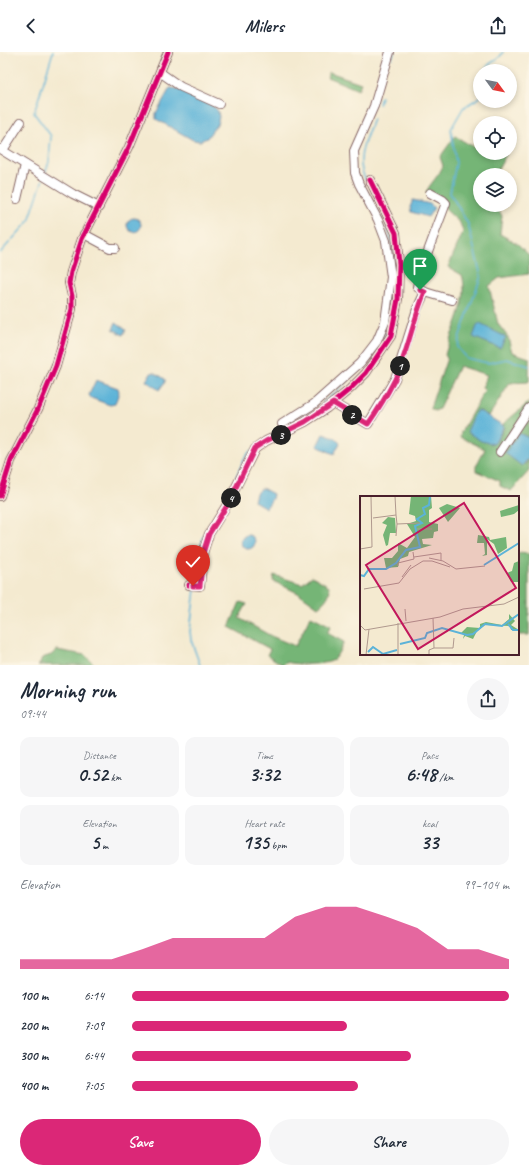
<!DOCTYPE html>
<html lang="en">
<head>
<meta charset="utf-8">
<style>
	body { margin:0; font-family:Caveat,sans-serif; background:#f6f6f7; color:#1f2937; height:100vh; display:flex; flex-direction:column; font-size:15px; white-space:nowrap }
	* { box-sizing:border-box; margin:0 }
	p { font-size:13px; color:#747a83 }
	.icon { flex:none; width:22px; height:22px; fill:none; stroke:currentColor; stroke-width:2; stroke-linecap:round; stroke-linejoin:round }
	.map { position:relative; height:613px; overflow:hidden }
	.drawer { display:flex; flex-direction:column; background:#fff; flex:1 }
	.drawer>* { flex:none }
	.needle { width:26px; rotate:122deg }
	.fabs { position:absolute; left:473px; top:12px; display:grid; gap:8px }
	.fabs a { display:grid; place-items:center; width:44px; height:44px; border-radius:50%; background:#fff; box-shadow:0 2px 6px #0003; font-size:20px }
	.pin { position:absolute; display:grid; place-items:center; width:34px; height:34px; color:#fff; margin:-41px -17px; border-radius:50% 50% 50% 0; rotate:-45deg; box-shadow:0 0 4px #0007 }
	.pin .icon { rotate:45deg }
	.km { position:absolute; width:20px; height:20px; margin:-10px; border-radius:50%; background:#222; color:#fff; font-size:11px; line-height:20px; text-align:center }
	.round { display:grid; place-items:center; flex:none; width:42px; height:42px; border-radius:21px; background:#f6f6f7 }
	.overview { display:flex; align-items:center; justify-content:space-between; height:68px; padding:0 20px }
	h1 { font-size:22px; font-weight:600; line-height:30px }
	.figures { display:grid; grid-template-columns:repeat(3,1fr); gap:6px; height:68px; padding:4px 20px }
	.figures div { display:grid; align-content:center; border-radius:10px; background:#f6f6f7; text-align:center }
	.figures b { font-size:20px; font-weight:600 }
	.figures small { font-size:11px; font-weight:400 }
	.figures p { font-size:11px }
	.chart { height:112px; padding:8px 20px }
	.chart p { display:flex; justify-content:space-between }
	.chart svg { width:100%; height:72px; margin-top:4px; fill:#db2777; opacity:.7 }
	.primary-button { display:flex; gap:8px; margin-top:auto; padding:8px 20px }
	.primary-button a { flex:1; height:46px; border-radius:24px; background:#db2777; color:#fff; font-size:16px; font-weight:600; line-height:46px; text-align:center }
	.primary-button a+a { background:#f6f6f7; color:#1f2937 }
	ul { padding:0 20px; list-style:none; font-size:13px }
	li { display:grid; grid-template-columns:64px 48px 1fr; align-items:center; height:30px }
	li i { height:10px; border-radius:5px; background:#db2777 }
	header { display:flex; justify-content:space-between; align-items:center; height:52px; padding:0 20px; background:#fff; font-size:18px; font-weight:600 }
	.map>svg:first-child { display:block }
	.forest { fill:#75b576; stroke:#606a50 }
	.water { fill:#5cb3d8; stroke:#536982 }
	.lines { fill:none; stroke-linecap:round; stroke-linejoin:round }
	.stream { stroke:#5cb3d8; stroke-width:1.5 }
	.minor-casing { stroke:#866665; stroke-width:10 }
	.minor { stroke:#fff; stroke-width:8 }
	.cycleway-casing { stroke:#fcf5e5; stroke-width:8 }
	.cycleway { stroke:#d6006c; stroke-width:5 }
	.route-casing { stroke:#fff; stroke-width:8 }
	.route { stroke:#db2777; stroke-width:5 }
	.inset-river { fill:none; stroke:#5cb3d8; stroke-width:2 }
	.inset-road { fill:none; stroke:#b0998e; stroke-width:1 }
	.view { fill:#c2185b; fill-opacity:0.15; stroke:#c2185b; stroke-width:2 }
	.inset-edge { fill:none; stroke:#4a1f2b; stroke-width:2 }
</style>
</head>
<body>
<header><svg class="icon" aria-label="back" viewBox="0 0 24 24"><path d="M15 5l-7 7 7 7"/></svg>Milers<svg class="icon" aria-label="share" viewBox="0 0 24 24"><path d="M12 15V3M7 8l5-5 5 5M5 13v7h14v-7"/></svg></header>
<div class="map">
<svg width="529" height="613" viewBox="0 0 529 613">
	<rect width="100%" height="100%" fill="#fcf5e5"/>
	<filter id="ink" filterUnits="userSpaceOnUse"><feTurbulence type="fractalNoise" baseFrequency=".025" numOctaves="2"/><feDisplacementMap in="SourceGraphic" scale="8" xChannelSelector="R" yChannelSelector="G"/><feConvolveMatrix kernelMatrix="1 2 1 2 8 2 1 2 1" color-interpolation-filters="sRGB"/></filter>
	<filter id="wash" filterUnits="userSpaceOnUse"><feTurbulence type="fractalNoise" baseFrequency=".012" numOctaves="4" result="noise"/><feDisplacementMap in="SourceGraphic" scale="16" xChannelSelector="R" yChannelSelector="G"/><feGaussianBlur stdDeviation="0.9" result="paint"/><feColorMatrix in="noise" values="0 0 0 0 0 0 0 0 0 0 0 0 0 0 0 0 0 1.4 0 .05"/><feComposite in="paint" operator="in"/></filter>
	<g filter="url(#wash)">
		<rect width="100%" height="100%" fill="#f4ead0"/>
		<g class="forest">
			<path d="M329,20L361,31L358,38L327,25Z"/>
			<path d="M455,84L475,96L480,87V101H507L495,123H480V153H496L502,164L500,182L518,192L529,203V222L499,226L489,234L498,272L508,285L512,300L529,306V330L510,331L489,364L478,358L490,392H493L497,389L504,376L503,372L529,350V386L521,382L525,413L529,406V419L511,439L500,434V429L476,419V414L485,397L460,385L461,380L485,338L482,336L487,323L459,314L439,357L435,359L430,356L447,306L445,303C451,278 470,249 462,223L448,215L463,180L460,171L446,158L444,153L426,140C431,130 439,124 443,114L440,105Z"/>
			<path d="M518,501L529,502V583H518Z"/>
			<path d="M274,523L302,532L312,524L329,534C332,542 325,550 318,555L300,542L273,529Z"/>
			<path d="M240,550L247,552L239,566L271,584L295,594L311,564L331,574L327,581L344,590C341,596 337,605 332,609C322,613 297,613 286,610L283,613L267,603L270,597L229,575Z"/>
			<path d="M57,598L85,603L95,613H38L40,612L42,606L51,603Z"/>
		</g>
		<g class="water">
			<path d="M170,36C184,36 209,47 218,59L219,65L217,72L207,86L200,89L193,88L156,67V61Z"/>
			<path d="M413,148L430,152L434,156L428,165L411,160L410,155Z"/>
			<circle cx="134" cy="173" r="7"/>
			<path d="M116,270L126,277L123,283L113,277Z"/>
			<path d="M480,272L506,285L500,296L473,285L477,274Z"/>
			<path d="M154,320L165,327V330L159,338L146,329L150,322Z"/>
			<path d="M96,328L118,336L119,340L115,352L110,353L91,346L89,343Z"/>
			<path d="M478,358L504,374L495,391L493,392L481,389L467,380L476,359Z"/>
			<path d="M323,382L335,386L340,391L334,402L317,394Z"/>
			<path d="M518,382H521L529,386V406L522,414L505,401Z"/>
			<path d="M262,436L273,442L272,447L266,456L254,449L256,441Z"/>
			<circle cx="248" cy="490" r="7"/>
		</g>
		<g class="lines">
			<g class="stream">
				<path d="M392,6L394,0"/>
				<path d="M484,19C488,9 499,10 503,0"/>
				<path d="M480,45L463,56L451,77L456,111L450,141L468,172L481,224L460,283L457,295L466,306L488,311L507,307L529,314"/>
				<path d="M379,52L381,45"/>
				<path d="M45,121L49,110L51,84L34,61L53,0"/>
				<path d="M366,128C354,108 366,87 373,67"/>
				<path d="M386,169L392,193L395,221"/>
				<path d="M0,201L29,169L43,127"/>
				<path d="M379,294L389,274"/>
				<path d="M323,350L336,340L376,299"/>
				<path d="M288,374L308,360"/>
				<path d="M236,425L244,407L250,399"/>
				<path d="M198,513C199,493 202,484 214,467"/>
				<path d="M196,531L197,519"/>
				<path d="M195,537L190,579L191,588L200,613"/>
			</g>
		</g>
	</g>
	<g filter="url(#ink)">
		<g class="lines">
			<g class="minor-casing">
				<g id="minor">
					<path d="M161,21L181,35L219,52"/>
					<path d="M0,97L73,142L99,155"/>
					<path d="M3,98L21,70"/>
					<path d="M430,141L443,148L446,151L421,218L417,235L425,240L452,248"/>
					<path d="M17,147L25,113"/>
					<path d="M84,182L110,196H115"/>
					<path d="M333,351L368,372L395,327L417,257L425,240"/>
					<path d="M282,372L314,352L360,311L377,289L385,270L391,225L386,189L378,168L359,132L355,121L354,99L374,54L390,0"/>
					<path d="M500,400L529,356"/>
					<path d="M0,444L11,409L38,357L56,314L72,257V244L69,231L71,220L82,187L129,95L168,0"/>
					<path d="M189,533L200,534L203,501L209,482L228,451L255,397L266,389L305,370L327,356L350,337L366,321L391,284L398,247L399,212L396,181L370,128"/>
				</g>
			</g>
			<use href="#minor" class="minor"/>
			<g class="cycleway-casing">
				<g id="cycleway">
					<path d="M0,444L11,409L38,357L56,314L72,257V244L69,231L71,220L82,187L129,95L168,0"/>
					<path d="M189,533L200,534L203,501L209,482L228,451L255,397L266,389L305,370L327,356L350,337L366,321L391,284L398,247L399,212L396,181L370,128"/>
				</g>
			</g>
			<use href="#cycleway" class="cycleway"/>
		</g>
	</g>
	<g class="lines" filter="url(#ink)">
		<g class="route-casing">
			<path id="route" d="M193,534H200L203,501L209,482L228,452L255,396L266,389L305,370L333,351L368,372C378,358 387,343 395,327C408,299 413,268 425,240L420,238"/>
		</g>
		<use href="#route" class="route"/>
	</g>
	<g transform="translate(360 444)">
		<rect width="159" height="159" fill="#f4ead0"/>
		<path d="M51,0H71L72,12L69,14V26L78,28V35L74,36L73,42L62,43L63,48L72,49L49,56L48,60L40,63L38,71L26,72L24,62H32L38,55V47L47,52L55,41L47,28L56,25L55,20L49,18ZM87,8L100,12L88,26L79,12ZM159,9V14L154,18L141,21L140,15ZM28,21L35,22L36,37H30L28,49L26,50L23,39L27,29L22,27ZM118,39L129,41L130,44L146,41L147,52L138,58L134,48L127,43V59L122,60L125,58L124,47H117ZM159,65V86H151L147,77L152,75L154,67ZM149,118L155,125L151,129L159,134H151L150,130L125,129L117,135L113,143L105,140L103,143L104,139L101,137L107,131L120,132V128L126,126L142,129L149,123Z" fill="#75b576"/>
		<path class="inset-river" d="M124,69L159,47M0,79L4,80L9,73H26L36,67L46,54L60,51L55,30L62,27L57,23L65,18L63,12L69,9L70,0M148,128L153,134H159M40,148L65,142L67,137L82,132L107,139L113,138L125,128L142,130L159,118M8,156L13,151L23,158L37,154"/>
		<path class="inset-road" d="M35,0L36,19M13,22L36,19L37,28L60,27M57,33H72M36,40L37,28M0,53L12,51L11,0M54,61L81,57V65M69,62L83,65L96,73L125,70M38,70V67L54,63L53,56M42,81L51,69M4,93L39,87L50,73L63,65H72L90,71M45,113L46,125M0,129L5,134L80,121L103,113L144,108L159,101M74,152H93L94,142M6,159L9,133M38,159V127M69,159V154L74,152L73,122"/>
		<path class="view" d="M104,7L156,92L58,153L6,69Z"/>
		<rect width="159" height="159" class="inset-edge"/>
	</g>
</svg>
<div class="fabs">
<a><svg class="needle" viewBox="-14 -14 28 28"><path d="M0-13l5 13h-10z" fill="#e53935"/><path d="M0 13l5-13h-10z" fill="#747a83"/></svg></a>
<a><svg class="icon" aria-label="locate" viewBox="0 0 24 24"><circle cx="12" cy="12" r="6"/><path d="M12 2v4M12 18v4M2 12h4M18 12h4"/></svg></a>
<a><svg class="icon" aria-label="layers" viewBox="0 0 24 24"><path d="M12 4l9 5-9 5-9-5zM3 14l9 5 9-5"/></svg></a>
</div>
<div class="pin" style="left:420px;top:238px;background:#1e9e55"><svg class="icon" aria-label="arrive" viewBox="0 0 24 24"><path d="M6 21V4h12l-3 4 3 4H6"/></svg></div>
<div class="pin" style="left:193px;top:534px;background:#d93025"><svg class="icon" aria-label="check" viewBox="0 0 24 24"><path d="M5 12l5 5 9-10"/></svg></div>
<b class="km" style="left:400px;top:314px">1</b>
<b class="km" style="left:352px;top:363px">2</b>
<b class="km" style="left:281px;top:383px">3</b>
<b class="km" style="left:231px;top:446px">4</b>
</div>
<section class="drawer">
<div class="overview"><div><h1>Morning run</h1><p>09:44</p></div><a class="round"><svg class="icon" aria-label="share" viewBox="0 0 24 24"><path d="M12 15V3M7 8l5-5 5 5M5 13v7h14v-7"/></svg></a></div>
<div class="figures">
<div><p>Distance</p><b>0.52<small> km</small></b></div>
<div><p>Time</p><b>3:32</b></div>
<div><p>Pace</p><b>6:48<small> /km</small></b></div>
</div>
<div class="figures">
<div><p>Elevation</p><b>5<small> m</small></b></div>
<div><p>Heart rate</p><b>135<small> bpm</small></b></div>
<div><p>kcal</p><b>33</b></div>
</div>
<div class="chart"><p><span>Elevation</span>99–104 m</p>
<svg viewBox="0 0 160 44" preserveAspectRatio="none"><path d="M0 44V38L10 38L20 38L30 38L40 32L50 25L60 25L70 25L80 25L90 12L100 6L110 6L120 12L130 19L140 32L150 32L160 38V44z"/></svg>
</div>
<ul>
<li><b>100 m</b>6:14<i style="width:100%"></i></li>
<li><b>200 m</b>7:09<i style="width:57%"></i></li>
<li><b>300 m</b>6:44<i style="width:74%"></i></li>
<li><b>400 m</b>7:05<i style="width:60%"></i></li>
</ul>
<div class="primary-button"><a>Save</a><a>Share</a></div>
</section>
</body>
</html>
